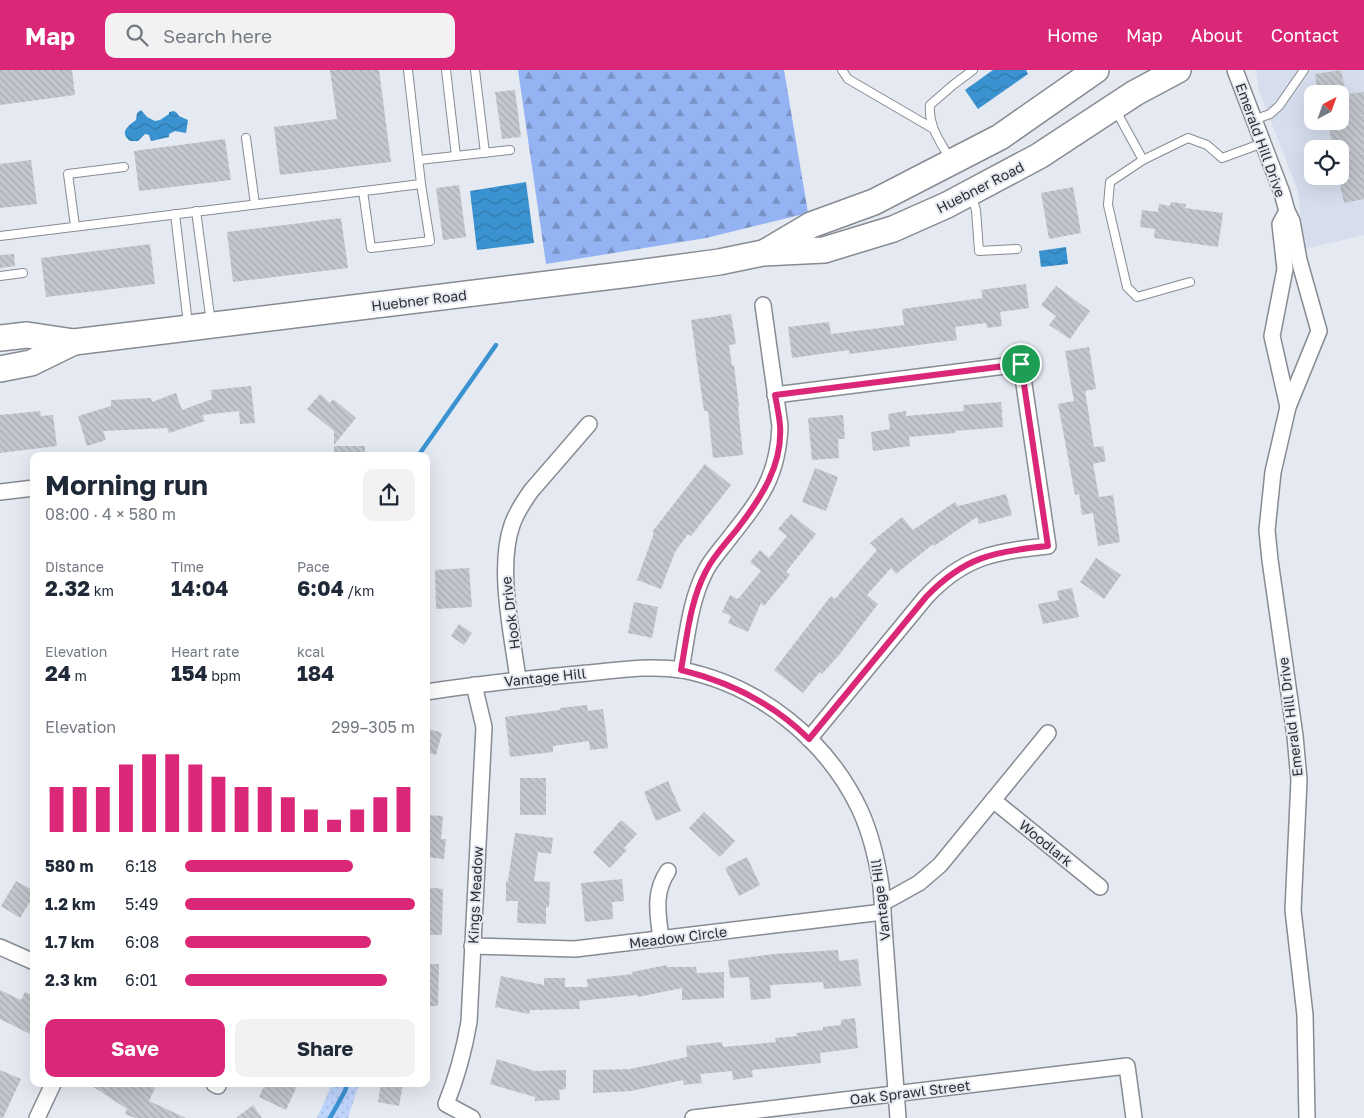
<!DOCTYPE html>
<html lang="en">
<head>
<meta charset="utf-8">
<style>
	body { margin:0; font-family:"Golos Text",sans-serif; background:#f2f2f3; color:#1f2937; height:100vh; display:flex; flex-direction:column; font-size:19px; white-space:nowrap }
	* { box-sizing:border-box; margin:0 }
	p { font-size:16px; color:#747a83 }
	.icon { flex:none; width:28px; height:28px; fill:none; stroke:currentColor; stroke-width:2; stroke-linecap:round; stroke-linejoin:round }
	.map { position:relative; flex:1; overflow:hidden }
	.sheet { position:absolute; left:30px; top:382px; width:400px; height:635px; display:flex; flex-direction:column; background:#fff; border-radius:10px; box-shadow:0 5px 20px #0002 }
	.sheet>* { flex:none }
	.needle { width:32px; rotate:41deg }
	.tools { position:absolute; left:1304px; top:15px; display:grid; gap:10px }
	.tools a { display:grid; place-items:center; width:45px; height:45px; border-radius:10px; background:#fff; box-shadow:0 5px 20px #0002; font-size:25px }
	.pin { position:absolute; display:grid; place-items:center; width:42px; height:42px; color:#fff; margin:-21px; border:2px solid #fff; border-radius:50%; box-shadow:0 1px 5px #0007 }
	.round { display:grid; place-items:center; flex:none; width:52px; height:52px; border-radius:10px; background:#f2f2f3 }
	.head { display:flex; align-items:center; justify-content:space-between; height:85px; padding:0 15px }
	h1 { font-size:28px; font-weight:700; line-height:38px }
	.figures { display:grid; grid-template-columns:repeat(3,1fr); gap:8px; height:85px; padding:5px 15px }
	.figures div { display:grid; align-content:center }
	.figures b { font-size:21px; font-weight:700 }
	.figures small { font-size:14px; font-weight:400 }
	.figures p { font-size:14px }
	.chart { height:140px; padding:10px 15px }
	.chart p { display:flex; justify-content:space-between }
	.chart svg { width:100%; height:90px; margin-top:5px; stroke:#db2777; stroke-width:6 }
	.primary-button { display:flex; gap:10px; margin-top:auto; padding:10px 15px }
	.primary-button a { flex:1; height:58px; border-radius:10px; background:#db2777; color:#fff; font-size:20px; font-weight:700; line-height:58px; text-align:center }
	.primary-button a+a { background:#f2f2f3; color:#1f2937 }
	ul { padding:0 15px; list-style:none; font-size:16px }
	li { display:grid; grid-template-columns:80px 60px 1fr; align-items:center; height:38px }
	li i { height:12px; border-radius:6px; background:#db2777 }
	header { display:flex; align-items:center; gap:30px; box-sizing:border-box; height:70px; padding:0 25px; background:#db2777; color:#fff }
	header strong { font-size:24px }
	nav { display:flex; gap:28px; margin-inline-start:auto; font-size:18px }
	.search { width:350px; height:45px; background:#f2f2f3; display:flex; align-items:center; gap:12px; box-sizing:border-box; padding:0 18px; border-radius:10px; color:#747a83; font-size:19px }
	.map>svg:first-child { display:block }
	.built { fill:#d6deed; fill-rule:evenodd }
	.grass { fill:url(#grass-dots) }
	.forest { fill:url(#forest-firs) }
	.water { fill:url(#water-waves) }
	.lines { fill:none; stroke-linecap:round; stroke-linejoin:round }
	.stream { stroke:#3a93d0; stroke-width:4.5 }
	.building { fill:url(#building-back-hatch) }
	.lane-casing { stroke:#878b92; stroke-width:10 }
	.street-casing { stroke:#878b92; stroke-width:18 }
	.primary-casing { stroke:#878b92; stroke-width:28 }
	.lane { stroke:#fff; stroke-width:8 }
	.street { stroke:#fff; stroke-width:15 }
	.primary { stroke:#fff; stroke-width:25 }
	.route-casing { stroke:#fff; stroke-width:10 }
	.route { stroke:#db2777; stroke-width:6 }
	.labels { text-anchor:middle; dominant-baseline:central; stroke-width:4; stroke-linejoin:round; paint-order:stroke }
	.street-label { font-size:14px; fill:#2d2f32; stroke:#e5e9f1 }
</style>
</head>
<body>
<header>
<strong>Map</strong>
<div class="search"><svg class="icon" aria-label="search" viewBox="0 0 24 24"><circle cx="10" cy="10" r="6"/><path d="M15 15l6 6"/></svg>Search here</div>
<nav><a>Home</a><a>Map</a><a>About</a><a>Contact</a></nav>
</header>
<div class="map">
<svg width="1364" height="1048" viewBox="0 0 1364 1048">
	<defs>
		<pattern id="grass-dots" width="8" height="8" patternUnits="userSpaceOnUse" patternTransform="scale(1.25)"><rect width="8" height="8" fill="#bfd4fc"/><path d="M2 2h.1M6 6h.1" fill="none" stroke="#a4b6d8" stroke-width="1.8" stroke-linecap="round"/></pattern>
		<pattern id="forest-firs" width="22" height="20" patternUnits="userSpaceOnUse" patternTransform="scale(1.25)"><rect width="22" height="20" fill="#93b3f3"/><path d="M5 1l3.5 6h-7zM16 11l3.5 6h-7z" fill="#7892c5"/></pattern>
		<pattern id="water-waves" width="16" height="10" patternUnits="userSpaceOnUse" patternTransform="scale(1.25)"><rect width="16" height="10" fill="#3a93d0"/><path d="M0 5q4-4 8 0t8 0" fill="none" stroke="#3178a9"/></pattern>
		<pattern id="building-back-hatch" width="6" height="6" patternUnits="userSpaceOnUse" patternTransform="scale(1.25)"><rect width="6" height="6" fill="#c3c7ce"/><path d="M-1 5l2 2M0 0l6 6M5-1l2 2" fill="none" stroke="#a8abb1"/></pattern>
	</defs>
	<rect width="100%" height="100%" fill="#e5e9f1"/>
	<path class="built" d="M1256,0H1364V165L1304,179L1298,121L1259,21ZM1312,24H1340V51H1312ZM1312,79H1340V106H1312Z"/>
	<path class="grass" d="M332,1014H359L348,1048H317Z"/>
	<path class="forest" d="M518,0H784L808,143L706,168L546,194Z"/>
	<g class="water">
		<path d="M993,0H1026L1028,4L978,39L965,20Z"/>
		<path d="M141,40L147,47L155,51L160,50L169,44V42L174,41L177,43L179,46L188,50L186,63L175,61L169,64V67L151,71L149,65L145,64L138,71H130C119,62 128,56 136,50L137,43Z"/>
		<path d="M526,112L534,173L477,180L470,121Z"/>
		<path d="M1066,177L1068,194L1041,197L1039,181Z"/>
	</g>
	<g class="lines">
		<g class="stream">
			<path d="M418,386L496,275"/>
			<path d="M330,1048L345,1021L347,1014"/>
		</g>
	</g>
	<g class="building">
		<path d="M0,0H72L75,25L0,35Z"/>
		<path d="M330,0H379L391,92L280,105L274,57L337,49Z"/>
		<path d="M1341,0L1346,24H1318L1315,4Z"/>
		<path d="M515,20L521,67L502,69L495,22Z"/>
		<path d="M1364,22V129L1344,133L1338,106H1340V79H1333L1328,51H1340V25Z"/>
		<path d="M225,69L231,110L139,121L134,81Z"/>
		<path d="M31,90L37,134L0,138V94Z"/>
		<path d="M459,115L466,167L443,170L436,118Z"/>
		<path d="M1073,117L1081,163L1049,169L1041,123Z"/>
		<path d="M1171,132L1186,134L1185,138L1223,143L1218,177L1154,168L1155,159L1140,157L1142,140L1158,142L1159,134L1170,136Z"/>
		<path d="M341,148L348,198L233,212L227,162Z"/>
		<path d="M150,174L155,214L46,227L41,188Z"/>
		<path d="M14,184L15,196L0,198V185Z"/>
		<path d="M1026,214L1029,238L1000,242L1002,256L987,258L986,253L955,257L957,270L849,284V280L792,288L788,257L829,252L831,264L904,255L902,239L983,228L981,220Z"/>
		<path d="M1056,216L1090,241L1070,269L1049,255L1056,246L1041,235Z"/>
		<path d="M731,244L736,274L729,275L732,296L734,295L739,337H738L743,385L713,388L708,341H704L691,250Z"/>
		<path d="M1089,277L1096,319L1085,321L1094,377L1103,376L1106,391L1093,394L1099,427L1113,425L1120,472L1098,476L1093,443L1082,445L1079,424L1075,425L1058,334L1074,331L1065,281Z"/>
		<path d="M251,316L255,353L240,354L239,341L202,345L205,351L169,363L167,358L103,361L106,370L87,376L78,346L111,336V330L151,328L152,332L176,323L182,340L212,329L211,320Z"/>
		<path d="M320,324L330,333L333,329L356,348L334,375V361L307,339Z"/>
		<path d="M1001,332L1003,357L955,361V363L909,367L910,376L873,381L871,362L890,359L888,344L906,341V346L964,341L963,335Z"/>
		<path d="M40,341L41,346L53,345L57,376L0,383V345Z"/>
		<path d="M843,345L845,369H838L839,388L812,390L808,348Z"/>
		<rect x="334" y="376" width="31" height="10"/>
		<path d="M705,394L731,415L691,466L688,464L675,482L661,519L637,510L654,463L652,462Z"/>
		<path d="M815,398L838,407L826,441L802,432Z"/>
		<path d="M1006,424L1012,445L979,454L977,447L934,476L933,474L896,504L891,498L867,525L878,534L839,585L822,604L820,602L803,623L774,600L831,526L835,529L877,480L870,473L902,447L913,460L955,432L958,436Z"/>
		<path d="M791,444L816,464L786,502L790,505L764,536L761,533L748,562L728,553L731,546L722,542L730,525L738,529L761,501L750,492L760,480L769,488L787,466L778,459Z"/>
		<path d="M1096,488L1121,505L1104,529L1080,512Z"/>
		<path d="M469,498L472,537L436,539L435,500Z"/>
		<path d="M1072,518L1079,547L1043,554L1038,534L1059,530L1057,521Z"/>
		<path d="M634,532L658,537L652,568L628,563Z"/>
		<path d="M459,554L472,563L464,575L451,566Z"/>
		<path d="M587,635L588,641L603,639L608,678L590,680L589,671L553,676V682L510,687L505,647L560,640V638Z"/>
		<path d="M426,658L442,663L436,685L426,682Z"/>
		<rect x="520" y="708" width="26" height="37"/>
		<path d="M668,711L681,741L656,751L644,722Z"/>
		<path d="M704,742L735,771L720,787L689,758Z"/>
		<path d="M426,745L443,746L441,769H446L444,789L426,787Z"/>
		<path d="M621,750L637,764L624,778L627,780L610,798L593,782Z"/>
		<path d="M515,763L553,768L551,784L538,782L534,811L550,812L549,837H546V854L517,853L518,831H506V811H508Z"/>
		<path d="M747,787L760,815L739,826L725,798Z"/>
		<path d="M622,809L624,831L612,832L613,849L585,852L581,813Z"/>
		<path d="M16,811L34,821V825L20,848L1,836Z"/>
		<path d="M426,817L443,819L442,865H426Z"/>
		<path d="M838,880L839,891L858,889L861,916L824,919L823,912L770,915L771,928L751,930L749,907L730,908L728,890L774,884Z"/>
		<path d="M426,894H439L438,936H426Z"/>
		<path d="M667,895V897H696L697,903L724,902V928L682,930V918L638,927L637,925L579,931L580,939L530,940L529,944L495,937L501,906L544,915V908H565V917H588L587,909L633,904L632,902Z"/>
		<path d="M0,920L21,930L25,922L34,926V966L0,949Z"/>
		<path d="M855,948L858,978L820,983L821,993L752,1000L753,1007L733,1010L732,1001L700,1004L702,1013L684,1015L683,1010L631,1021L593,1023V1000L630,999L687,987L686,976L722,972L723,977L776,972L775,968L797,966L796,963L823,960V957L841,955V950Z"/>
		<path d="M497,989L535,1001L566,1000V1019L559,1020L560,1030L535,1031V1027L490,1014Z"/>
		<path d="M0,1000L21,1009L3,1048H0Z"/>
		<path d="M89,1014H144L155,1018L149,1031L186,1048H135L125,1044L127,1039Z"/>
		<path d="M265,1014H298L286,1040L259,1027Z"/>
		<path d="M381,1014H403L399,1036L378,1032Z"/>
		<path d="M253,1035L262,1048H236Z"/>
	</g>
	<g class="lines">
		<g class="lane-casing">
			<g id="lane">
				<path d="M446,0L456,86"/>
				<path d="M475,0L485,83"/>
				<path d="M842,0L848,9L932,58"/>
				<path d="M1115,39L1143,90"/>
				<path d="M1253,50L1270,44L1279,36L1304,0"/>
				<path d="M246,68L255,134"/>
				<path d="M950,89C940,71 928,56 930,35L953,15L973,0"/>
				<path d="M419,90L510,80"/>
				<path d="M363,121L371,178L430,171L421,114"/>
				<path d="M971,125L976,140L979,181L1017,179"/>
				<path d="M196,141L211,253"/>
				<path d="M175,144L188,254"/>
				<path d="M75,156L68,104L124,97"/>
				<path d="M0,166L421,114L408,0"/>
				<path d="M0,206L23,203"/>
				<path d="M1190,212L1137,227L1127,217L1108,135L1110,112L1143,90L1188,68L1207,75L1222,88L1263,73"/>
			</g>
		</g>
		<g class="street-casing">
			<g id="street">
				<path d="M1235,0L1282,123L1287,141L1292,151L1299,190L1319,261L1288,337L1273,402L1267,460L1270,490L1295,666L1299,710L1293,840L1305,945L1307,1048"/>
				<path d="M1287,141L1280,154L1285,199L1272,266L1288,337"/>
				<path d="M775,325L1021,294L1048,476C995,481 963,487 926,527L809,669"/>
				<path d="M0,422L34,418"/>
				<path d="M681,600C687,567 690,530 706,500C713,487 723,477 731,466C761,428 778,406 780,356L763,235"/>
				<path d="M518,609C512,564 497,498 512,455C516,443 524,431 531,421L589,354"/>
				<path d="M426,622C480,614 534,608 588,603C618,600 651,595 682,600C759,615 827,670 860,740C871,764 877,790 881,816L898,1048"/>
				<path d="M993,730L1100,817"/>
				<path d="M883,833L919,813L940,795L1048,663"/>
				<path d="M661,869C658,844 653,823 668,801"/>
				<path d="M472,876L575,879L883,842"/>
				<path d="M0,877L34,892"/>
				<path d="M214,1014L218,1016"/>
				<path d="M37,1048L53,1014"/>
				<path d="M472,1048L446,1034C457,1007 464,981 469,952L484,657L474,615"/>
				<path d="M693,1048L1127,996L1134,1048"/>
			</g>
		</g>
		<g class="primary-casing">
			<g id="primary">
				<path d="M767,181L811,155L874,132L1000,67L1096,0"/>
				<path d="M0,268L27,265L74,272L630,204L719,192L763,183L824,180L893,159L947,135L1039,86L1135,23L1178,0"/>
				<path d="M0,299L31,293L74,272"/>
			</g>
		</g>
		<use href="#lane" class="lane"/>
		<use href="#street" class="street"/>
		<use href="#primary" class="primary"/>
	</g>
	<g class="lines">
		<g class="route-casing">
			<path id="route" d="M1021,294L1048,476C995,481 964,487 926,527L809,669C773,633 730,612 681,600C687,567 690,531 706,501C714,485 727,472 738,458C761,428 783,395 780,355C779,345 777,335 775,325Z"/>
		</g>
		<use href="#route" class="route"/>
	</g>
	<g class="labels">
		<g class="street-label">
			<text transform="translate(1261 70) rotate(70)">Emerald Hill Drive</text>
			<text transform="translate(980 117) rotate(-27)">Huebner Road</text>
			<text transform="translate(419 230) rotate(-7)">Huebner Road</text>
			<text transform="translate(510 543) rotate(-97)">Hook Drive</text>
			<text transform="translate(545 607) rotate(-6)">Vantage Hill</text>
			<text transform="translate(1290 647) rotate(-97)">Emerald Hill Drive</text>
			<text transform="translate(1046 773) rotate(39)">Woodlark</text>
			<text transform="translate(475 825) rotate(-87)">Kings Meadow</text>
			<text transform="translate(880 830) rotate(-97)">Vantage Hill</text>
			<text transform="translate(678 867) rotate(-7)">Meadow Circle</text>
			<text transform="translate(910 1022) rotate(-7)">Oak Sprawl Street</text>
		</g>
	</g>
</svg>
<div class="tools">
<a><svg class="needle" viewBox="-14 -14 28 28"><path d="M0-13l5 13h-10z" fill="#e53935"/><path d="M0 13l5-13h-10z" fill="#747a83"/></svg></a>
<a><svg class="icon" aria-label="locate" viewBox="0 0 24 24"><circle cx="12" cy="12" r="6"/><path d="M12 2v4M12 18v4M2 12h4M18 12h4"/></svg></a>
</div>
<div class="pin" style="left:1021px;top:294px;background:#1e9e55"><svg class="icon" aria-label="arrive" viewBox="0 0 24 24"><path d="M6 21V4h12l-3 4 3 4H6"/></svg></div>
<section class="sheet">
<div class="head"><div><h1>Morning run</h1><p>08:00 · 4 × 580 m</p></div><a class="round"><svg class="icon" aria-label="share" viewBox="0 0 24 24"><path d="M12 15V3M7 8l5-5 5 5M5 13v7h14v-7"/></svg></a></div>
<div class="figures">
<div><p>Distance</p><b>2.32<small> km</small></b></div>
<div><p>Time</p><b>14:04</b></div>
<div><p>Pace</p><b>6:04<small> /km</small></b></div>
</div>
<div class="figures">
<div><p>Elevation</p><b>24<small> m</small></b></div>
<div><p>Heart rate</p><b>154<small> bpm</small></b></div>
<div><p>kcal</p><b>184</b></div>
</div>
<div class="chart"><p><span>Elevation</span>299–305 m</p>
<svg viewBox="0 0 160 44" preserveAspectRatio="none"><path d="M5 44V22M15 44V22M25 44V22M35 44V11M45 44V6M55 44V6M65 44V11M75 44V17M85 44V22M95 44V22M105 44V27M115 44V33M125 44V38M135 44V33M145 44V27M155 44V22"/></svg>
</div>
<ul>
<li><b>580 m</b>6:18<i style="width:73%"></i></li>
<li><b>1.2 km</b>5:49<i style="width:100%"></i></li>
<li><b>1.7 km</b>6:08<i style="width:81%"></i></li>
<li><b>2.3 km</b>6:01<i style="width:88%"></i></li>
</ul>
<div class="primary-button"><a>Save</a><a>Share</a></div>
</section>
</div>
</body>
</html>
